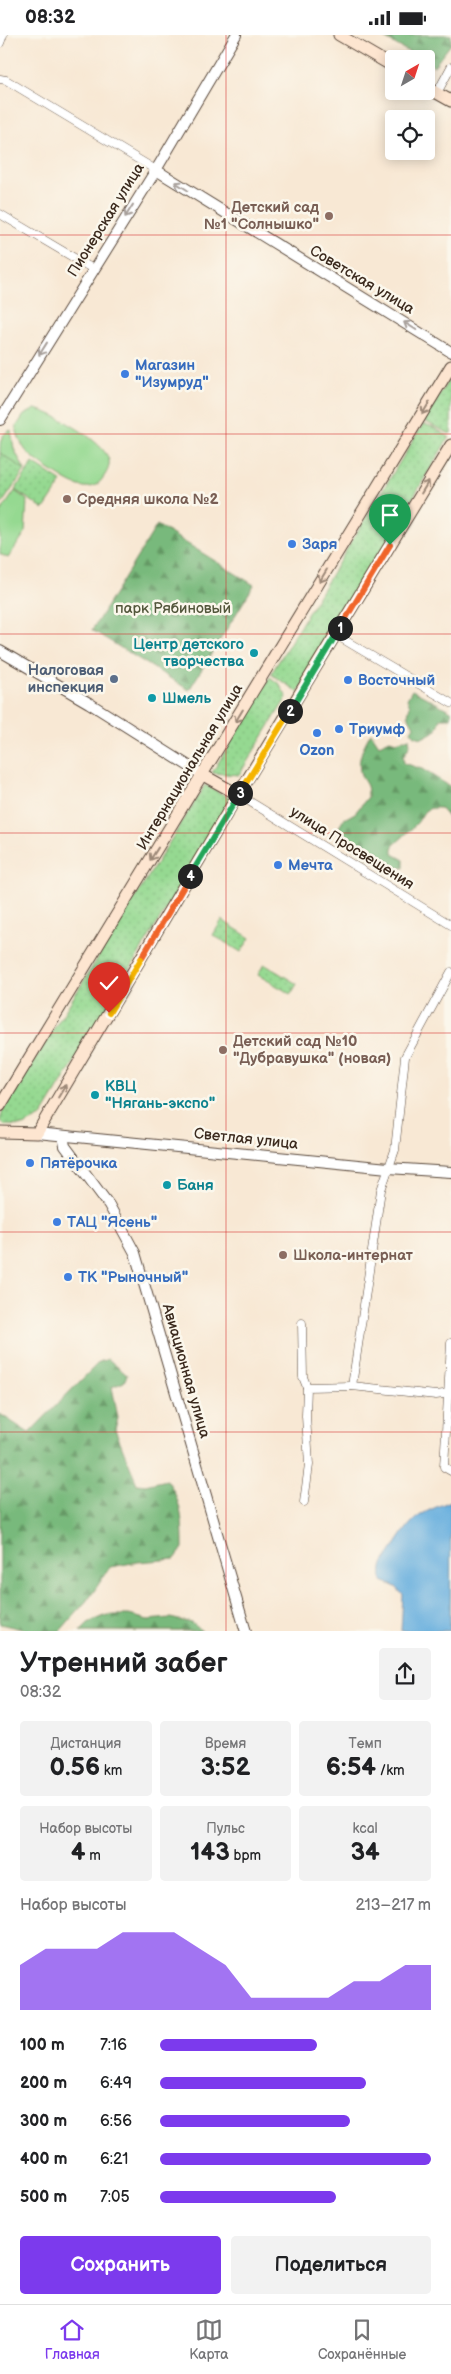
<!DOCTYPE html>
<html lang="ru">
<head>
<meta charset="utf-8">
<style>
	body { margin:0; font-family:"Balsamiq Sans",sans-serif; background:#f2f2f2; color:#202124; height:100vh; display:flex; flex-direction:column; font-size:19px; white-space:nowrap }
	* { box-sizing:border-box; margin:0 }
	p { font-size:16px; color:#757577 }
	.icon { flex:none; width:28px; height:28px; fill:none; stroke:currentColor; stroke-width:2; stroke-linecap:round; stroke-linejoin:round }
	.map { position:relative; height:1596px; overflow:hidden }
	.sheet { display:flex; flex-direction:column; background:#fff; flex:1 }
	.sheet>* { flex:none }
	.needle { width:32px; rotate:39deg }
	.controls { position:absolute; left:385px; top:15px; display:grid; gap:10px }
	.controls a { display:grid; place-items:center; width:50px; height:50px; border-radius:5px; background:#fff; box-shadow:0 2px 12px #0003; font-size:25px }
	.pin { position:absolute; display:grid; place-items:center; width:42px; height:42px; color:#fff; margin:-51px -21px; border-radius:50% 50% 50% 0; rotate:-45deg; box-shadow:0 0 5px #0007 }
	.pin .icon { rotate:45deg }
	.km { position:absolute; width:25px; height:25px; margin:-12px; border-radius:50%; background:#222; color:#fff; font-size:14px; line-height:25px; text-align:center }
	.round { display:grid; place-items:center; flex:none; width:52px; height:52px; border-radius:5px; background:#f2f2f2 }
	.head { display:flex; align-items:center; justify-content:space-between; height:85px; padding:0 20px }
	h1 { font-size:28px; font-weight:700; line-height:38px }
	.stats { display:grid; grid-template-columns:repeat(3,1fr); gap:8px; height:85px; padding:5px 20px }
	.stats div { display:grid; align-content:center; border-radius:5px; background:#f2f2f2; text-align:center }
	.stats b { font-size:25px; font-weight:700 }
	.stats small { font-size:14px; font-weight:400 }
	.stats p { font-size:14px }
	.chart { height:140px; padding:10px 20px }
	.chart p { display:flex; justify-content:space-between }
	.chart svg { width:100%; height:90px; margin-top:5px; fill:#7c3aed; opacity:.7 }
	.cta { display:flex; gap:10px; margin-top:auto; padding:10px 20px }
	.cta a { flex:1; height:58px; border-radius:5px; background:#7c3aed; color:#fff; font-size:20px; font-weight:700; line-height:58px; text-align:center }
	.cta a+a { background:#f2f2f2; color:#202124 }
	ul { padding:0 20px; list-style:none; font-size:16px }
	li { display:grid; grid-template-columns:80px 60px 1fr; align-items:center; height:38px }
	li i { height:12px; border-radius:6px; background:#7c3aed }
	.status { display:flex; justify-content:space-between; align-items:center; height:35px; padding:0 25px; background:#fff; direction:ltr }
	.status svg { height:14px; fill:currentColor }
	.tabs { display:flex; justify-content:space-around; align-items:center; height:70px; border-top:1px solid #e0e0e0; background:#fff; font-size:14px; color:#757577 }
	.tabs a { display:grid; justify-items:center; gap:2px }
	.tabs .selected { color:#7c3aed }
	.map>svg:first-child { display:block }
	.grass { fill:#95d991; stroke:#688258 }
	.forest { fill:url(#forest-firs); stroke:#5a724c }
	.park { fill:url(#park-dots); stroke:#688258 }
	.water { fill:#67afde; stroke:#516c7e }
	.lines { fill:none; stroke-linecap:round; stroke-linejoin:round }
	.minor-casing { stroke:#574639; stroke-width:9 }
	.tertiary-casing { stroke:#574639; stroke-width:12 }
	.secondary-casing { stroke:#574639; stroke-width:13 }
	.minor { stroke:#fff; stroke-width:8 }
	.tertiary { stroke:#fff; stroke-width:10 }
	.secondary { stroke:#fde5d0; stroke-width:11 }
	.oneway { stroke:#a79f9a }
	.oneway2 { stroke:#9c8877 }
	.split-1-casing { stroke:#fff; stroke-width:10 }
	.split-2-casing { stroke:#fff; stroke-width:10 }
	.split-3-casing { stroke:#fff; stroke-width:10 }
	.split-4-casing { stroke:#fff; stroke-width:10 }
	.split-5-casing { stroke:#fff; stroke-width:10 }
	.split-6-casing { stroke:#fff; stroke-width:10 }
	.split-1 { stroke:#f0652b; stroke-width:6 }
	.split-2 { stroke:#22a559; stroke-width:6 }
	.split-3 { stroke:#f5b400; stroke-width:6 }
	.split-4 { stroke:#22a559; stroke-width:6 }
	.split-5 { stroke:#f0652b; stroke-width:6 }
	.split-6 { stroke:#f5b400; stroke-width:6 }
	.grid { fill:none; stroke:#d62828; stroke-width:1; stroke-opacity:0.55 }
	.education-dot { fill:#8d6e63; stroke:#fbf7ec; stroke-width:2 }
	.shop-dot { fill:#3f7fe0; stroke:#fbf7ec; stroke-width:2 }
	.culture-dot { fill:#0f9aa8; stroke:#fbf7ec; stroke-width:2 }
	.service-dot { fill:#5c6f8a; stroke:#fbf7ec; stroke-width:2 }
	.labels { text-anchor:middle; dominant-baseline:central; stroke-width:5; stroke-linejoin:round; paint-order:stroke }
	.education-label { font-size:15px; font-weight:bold; fill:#785e54; stroke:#fbf7ec; text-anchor:start }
	.street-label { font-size:15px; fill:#3b2a1e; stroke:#fbf7ec }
	.shop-label { font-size:15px; font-weight:bold; fill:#366cbe; stroke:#fbf7ec; text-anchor:start }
	.park-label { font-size:15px; fill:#52563b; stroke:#fbf7ec }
	.culture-label { font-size:15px; font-weight:bold; fill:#0d838f; stroke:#fbf7ec; text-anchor:start }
	.service-label { font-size:15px; font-weight:bold; fill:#4e5e75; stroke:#fbf7ec; text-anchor:end }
</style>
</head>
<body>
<div class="status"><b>08:32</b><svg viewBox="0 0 49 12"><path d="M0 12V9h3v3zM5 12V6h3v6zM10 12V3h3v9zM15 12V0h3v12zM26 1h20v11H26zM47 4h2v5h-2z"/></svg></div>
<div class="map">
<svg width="451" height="1597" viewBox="0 0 451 1597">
	<defs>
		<pattern id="forest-firs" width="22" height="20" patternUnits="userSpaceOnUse" patternTransform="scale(1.25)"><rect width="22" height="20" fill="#78b97b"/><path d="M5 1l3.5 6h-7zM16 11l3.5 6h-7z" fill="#649764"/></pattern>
		<pattern id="park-dots" width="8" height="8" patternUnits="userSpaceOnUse" patternTransform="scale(1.25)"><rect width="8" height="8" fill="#95d991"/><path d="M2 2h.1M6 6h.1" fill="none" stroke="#81ba7d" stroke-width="1.8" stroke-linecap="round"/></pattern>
	</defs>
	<rect width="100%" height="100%" fill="#fbf7ec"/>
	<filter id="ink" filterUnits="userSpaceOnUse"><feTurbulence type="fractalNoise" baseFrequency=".02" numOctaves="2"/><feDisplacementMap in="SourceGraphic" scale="10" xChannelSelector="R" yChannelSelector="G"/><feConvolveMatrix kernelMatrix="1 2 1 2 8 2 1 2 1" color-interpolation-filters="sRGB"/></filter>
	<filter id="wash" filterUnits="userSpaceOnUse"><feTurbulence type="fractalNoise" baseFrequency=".0096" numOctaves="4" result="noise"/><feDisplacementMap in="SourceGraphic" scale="20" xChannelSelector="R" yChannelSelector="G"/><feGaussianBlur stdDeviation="1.12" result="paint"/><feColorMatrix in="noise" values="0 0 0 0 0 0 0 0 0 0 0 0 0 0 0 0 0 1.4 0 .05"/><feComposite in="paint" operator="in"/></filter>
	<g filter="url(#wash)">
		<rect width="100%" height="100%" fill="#f8e8d4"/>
		<g class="grass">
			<path d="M35,374C53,377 104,406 109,425C110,432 107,437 103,443C89,464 65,444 50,435C30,421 21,416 16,392L24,380Z"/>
			<path d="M11,395L14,414L25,435L0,418C0,408 0,399 11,395Z"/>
			<path d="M15,456L27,465L25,498L8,523L0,519V474L2,475Z"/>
		</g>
		<g class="forest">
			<path d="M379,0H451V9L434,31L426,27V24H421Z"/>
			<path d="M157,490L254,550L189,655L92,595Z"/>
			<path d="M412,655L451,676V683H441L437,695L422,703L415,701L411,696L414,691L408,680L410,670L407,664Z"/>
			<path d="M371,698L379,710L390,705L396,707L409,703L410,710L403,722L404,728L422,734L451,752V786L440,773C420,772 425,780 415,790C408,798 400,804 393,811V819L404,825V833C399,832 393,833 388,832C373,829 342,807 339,792L344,784L355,778L368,762C368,748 366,751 361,740C356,726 364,709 371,698Z"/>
			<path d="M108,1324L127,1340L124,1347L112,1352L118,1383L115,1394L137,1449L145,1450L167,1445C182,1466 183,1488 183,1513L175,1524L138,1527L110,1532L90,1562L60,1596H30L0,1589V1379L29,1398L99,1327Z"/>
			<path d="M107,1580H129L148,1585L170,1583L192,1588L202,1596H80L88,1588Z"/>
		</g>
		<g class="park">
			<path d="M451,341V398L450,399L424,386Z"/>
			<path d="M423,389L433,392L449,402L298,657L271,639Z"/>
			<path d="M0,418L25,435L1,470H0Z"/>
			<path d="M33,428L62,447L44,474L15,455Z"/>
			<path d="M270,642L279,649L287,662L239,740L212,738Z"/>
			<path d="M205,750L232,764L41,1082L23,1091L4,1090L0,1085L3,1076Z"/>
			<path d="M222,885L250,903L241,917L213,900Z"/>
			<path d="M264,929L297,949L291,959L258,940Z"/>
		</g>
		<path class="water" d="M451,1466L450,1596H401L403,1560L396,1552L382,1546C380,1526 385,1527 395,1511C413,1481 419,1479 451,1466Z"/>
	</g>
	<g filter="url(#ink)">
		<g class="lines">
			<g class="minor-casing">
				<g id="minor">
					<path d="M0,8L3,0"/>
					<path d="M0,44L6,45L156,135"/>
					<path d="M437,58L451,32"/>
					<path d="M0,179L93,234"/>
					<path d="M336,600L451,668"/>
					<path d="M239,760L451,890"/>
					<path d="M302,1288L303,1342L307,1352"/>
					<path d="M451,1308L444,1432L451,1436"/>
					<path d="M352,1351L381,1155L395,1115L405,1022L451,937"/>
					<path d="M304,1467L309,1430L306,1381L307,1352L352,1351L436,1360L451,1358"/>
				</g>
			</g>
			<g class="tertiary-casing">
				<g id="tertiary">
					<path d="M156,135L451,317"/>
					<path d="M0,385L156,135L236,0"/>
					<path d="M0,616L89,668L203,740"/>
					<path d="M37,1098L388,1133L451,1137"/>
					<path d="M63,1101L65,1111L109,1170L135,1218L246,1597"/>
				</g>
			</g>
			<g class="secondary-casing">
				<g id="secondary">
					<path d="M339,0L394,32"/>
					<path d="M426,52L451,66"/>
					<path d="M203,740L239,760"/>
					<path d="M0,1071L451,331"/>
					<path d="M0,1097L37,1098L236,763L451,410"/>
				</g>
			</g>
			<use href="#minor" class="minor"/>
			<use href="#tertiary" class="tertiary"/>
			<use href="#secondary" class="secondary"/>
		</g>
		<defs><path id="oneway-shaft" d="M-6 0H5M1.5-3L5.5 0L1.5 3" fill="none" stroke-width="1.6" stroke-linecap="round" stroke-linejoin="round" transform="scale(1.25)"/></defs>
		<g class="oneway">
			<use href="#oneway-shaft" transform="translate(181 151) rotate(-148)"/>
			<use href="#oneway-shaft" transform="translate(129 176) rotate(122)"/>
			<use href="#oneway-shaft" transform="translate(410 291) rotate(-148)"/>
			<use href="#oneway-shaft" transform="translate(43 314) rotate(122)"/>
		</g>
		<g class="oneway2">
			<use href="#oneway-shaft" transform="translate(426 373) rotate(121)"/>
			<use href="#oneway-shaft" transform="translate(425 452) rotate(-59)"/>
			<use href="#oneway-shaft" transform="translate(323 541) rotate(121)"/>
			<use href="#oneway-shaft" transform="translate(239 681) rotate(121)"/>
			<use href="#oneway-shaft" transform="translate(154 819) rotate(122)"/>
			<use href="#oneway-shaft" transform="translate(62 1056) rotate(-59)"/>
		</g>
	</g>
	<g class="lines" filter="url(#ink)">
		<g class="split-1-casing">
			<path id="split-1" d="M340,593L390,510"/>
		</g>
		<g class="split-2-casing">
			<path id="split-2" d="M290,676L340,593"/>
		</g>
		<g class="split-3-casing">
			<path id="split-3" d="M240,758L290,676"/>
		</g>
		<g class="split-4-casing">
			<path id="split-4" d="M190,841L240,758"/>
		</g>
		<g class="split-5-casing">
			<path id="split-5" d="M141,924L190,841"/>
		</g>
		<g class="split-6-casing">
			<path id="split-6" d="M109,978L141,924"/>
		</g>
		<use href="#split-1" class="split-1"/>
		<use href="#split-2" class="split-2"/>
		<use href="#split-3" class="split-3"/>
		<use href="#split-4" class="split-4"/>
		<use href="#split-5" class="split-5"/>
		<use href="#split-6" class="split-6"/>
	</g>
	<path class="grid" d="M226,0V1597M0,200H451M0,399H451M0,599H451M0,798H451M0,998H451M0,1197H451M0,1397H451"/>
	<g class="education-dot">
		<circle cx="329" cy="181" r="5"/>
		<circle cx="67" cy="464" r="5"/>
		<circle cx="223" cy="1015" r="5"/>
		<circle cx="283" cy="1220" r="5"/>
	</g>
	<g class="shop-dot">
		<circle cx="125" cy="339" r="5"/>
		<circle cx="292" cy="509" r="5"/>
		<circle cx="348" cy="645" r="5"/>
		<circle cx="339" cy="694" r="5"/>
		<circle cx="317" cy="698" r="5"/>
		<circle cx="278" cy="830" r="5"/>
		<circle cx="30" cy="1128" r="5"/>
		<circle cx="57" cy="1187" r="5"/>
		<circle cx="68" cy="1242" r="5"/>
	</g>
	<g class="culture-dot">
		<circle cx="254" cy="618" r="5"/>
		<circle cx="152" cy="663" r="5"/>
		<circle cx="95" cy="1060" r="5"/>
		<circle cx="167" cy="1150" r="5"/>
	</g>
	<circle class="service-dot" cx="114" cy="644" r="5"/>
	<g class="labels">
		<g class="education-label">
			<text x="319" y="172" text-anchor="end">Детский сад<tspan x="319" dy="17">№1 "Солнышко"</tspan></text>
			<text x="77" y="464">Средняя школа №2</text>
			<text x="233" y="1006">Детский сад №10<tspan x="233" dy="17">"Дубравушка" (новая)</tspan></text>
			<text x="293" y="1220">Школа-интернат</text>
		</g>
		<g class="street-label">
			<text transform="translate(106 185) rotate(-58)">Пионерская улица</text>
			<text transform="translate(362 245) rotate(31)">Советская улица</text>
			<text transform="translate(190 732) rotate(-59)">Интернациональная улица</text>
			<text transform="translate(352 813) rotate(32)">улица Просвещения</text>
			<text transform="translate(246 1104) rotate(6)">Светлая улица</text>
			<text transform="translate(186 1336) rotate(74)">Авиационная улица</text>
		</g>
		<g class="shop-label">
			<text x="135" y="330">Магазин<tspan x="135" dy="17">"Изумруд"</tspan></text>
			<text x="302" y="509">Заря</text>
			<text x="358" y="645">Восточный</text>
			<text x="349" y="694">Триумф</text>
			<text x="317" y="715" text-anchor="middle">Ozon</text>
			<text x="288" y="830">Мечта</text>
			<text x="40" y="1128">Пятёрочка</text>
			<text x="67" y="1187">ТАЦ "Ясень"</text>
			<text x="78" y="1242">ТК "Рыночный"</text>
		</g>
		<g class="park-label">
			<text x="173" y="573">парк Рябиновый</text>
		</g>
		<g class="culture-label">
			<text x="244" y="609" text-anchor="end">Центр детского<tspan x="244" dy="17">творчества</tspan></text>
			<text x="162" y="663">Шмель</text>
			<text x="105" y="1051">КВЦ<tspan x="105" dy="17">"Нягань-экспо"</tspan></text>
			<text x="177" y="1150">Баня</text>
		</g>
		<g class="service-label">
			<text x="104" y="635">Налоговая<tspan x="104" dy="17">инспекция</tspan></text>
		</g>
	</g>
</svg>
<div class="controls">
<a><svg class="needle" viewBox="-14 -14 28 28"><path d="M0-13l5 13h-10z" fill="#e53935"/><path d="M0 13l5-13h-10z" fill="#757577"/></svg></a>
<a><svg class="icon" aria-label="locate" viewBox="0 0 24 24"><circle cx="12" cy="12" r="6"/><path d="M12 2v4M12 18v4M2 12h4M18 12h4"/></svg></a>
</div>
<div class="pin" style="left:390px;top:510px;background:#1e9e55"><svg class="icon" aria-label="arrive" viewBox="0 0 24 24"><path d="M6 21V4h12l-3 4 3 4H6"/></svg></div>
<div class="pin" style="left:109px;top:978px;background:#d93025"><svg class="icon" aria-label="check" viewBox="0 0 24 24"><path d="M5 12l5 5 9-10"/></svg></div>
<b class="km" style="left:340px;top:593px">1</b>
<b class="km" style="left:290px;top:676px">2</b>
<b class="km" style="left:240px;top:758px">3</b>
<b class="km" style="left:190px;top:841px">4</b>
</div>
<section class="sheet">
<div class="head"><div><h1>Утренний забег</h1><p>08:32</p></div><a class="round"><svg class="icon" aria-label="share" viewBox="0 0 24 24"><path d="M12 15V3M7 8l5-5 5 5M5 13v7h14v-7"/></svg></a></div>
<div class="stats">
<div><p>Дистанция</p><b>0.56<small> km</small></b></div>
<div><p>Время</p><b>3:52</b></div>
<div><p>Темп</p><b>6:54<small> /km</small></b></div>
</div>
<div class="stats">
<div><p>Набор высоты</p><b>4<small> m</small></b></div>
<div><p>Пульс</p><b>143<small> bpm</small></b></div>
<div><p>kcal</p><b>34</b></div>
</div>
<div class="chart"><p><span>Набор высоты</span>213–217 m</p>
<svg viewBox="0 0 160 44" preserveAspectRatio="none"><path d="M0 44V22L10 14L20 14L30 14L40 6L50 6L60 6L70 14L80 22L90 38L100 38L110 38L120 38L130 30L140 30L150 22L160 22V44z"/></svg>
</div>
<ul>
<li><b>100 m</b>7:16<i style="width:58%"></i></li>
<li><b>200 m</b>6:49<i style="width:76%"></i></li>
<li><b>300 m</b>6:56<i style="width:70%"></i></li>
<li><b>400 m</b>6:21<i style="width:100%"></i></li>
<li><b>500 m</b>7:05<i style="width:65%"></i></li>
</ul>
<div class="cta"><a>Сохранить</a><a>Поделиться</a></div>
</section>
<nav class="tabs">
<a class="selected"><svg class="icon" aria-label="home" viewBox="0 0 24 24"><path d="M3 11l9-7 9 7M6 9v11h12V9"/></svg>Главная</a>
<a><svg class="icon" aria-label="map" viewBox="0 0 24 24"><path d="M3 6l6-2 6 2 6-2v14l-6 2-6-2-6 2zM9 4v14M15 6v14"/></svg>Карта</a>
<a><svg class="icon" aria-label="saved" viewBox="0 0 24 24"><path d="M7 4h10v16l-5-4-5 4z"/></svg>Сохранённые</a>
</nav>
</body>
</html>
